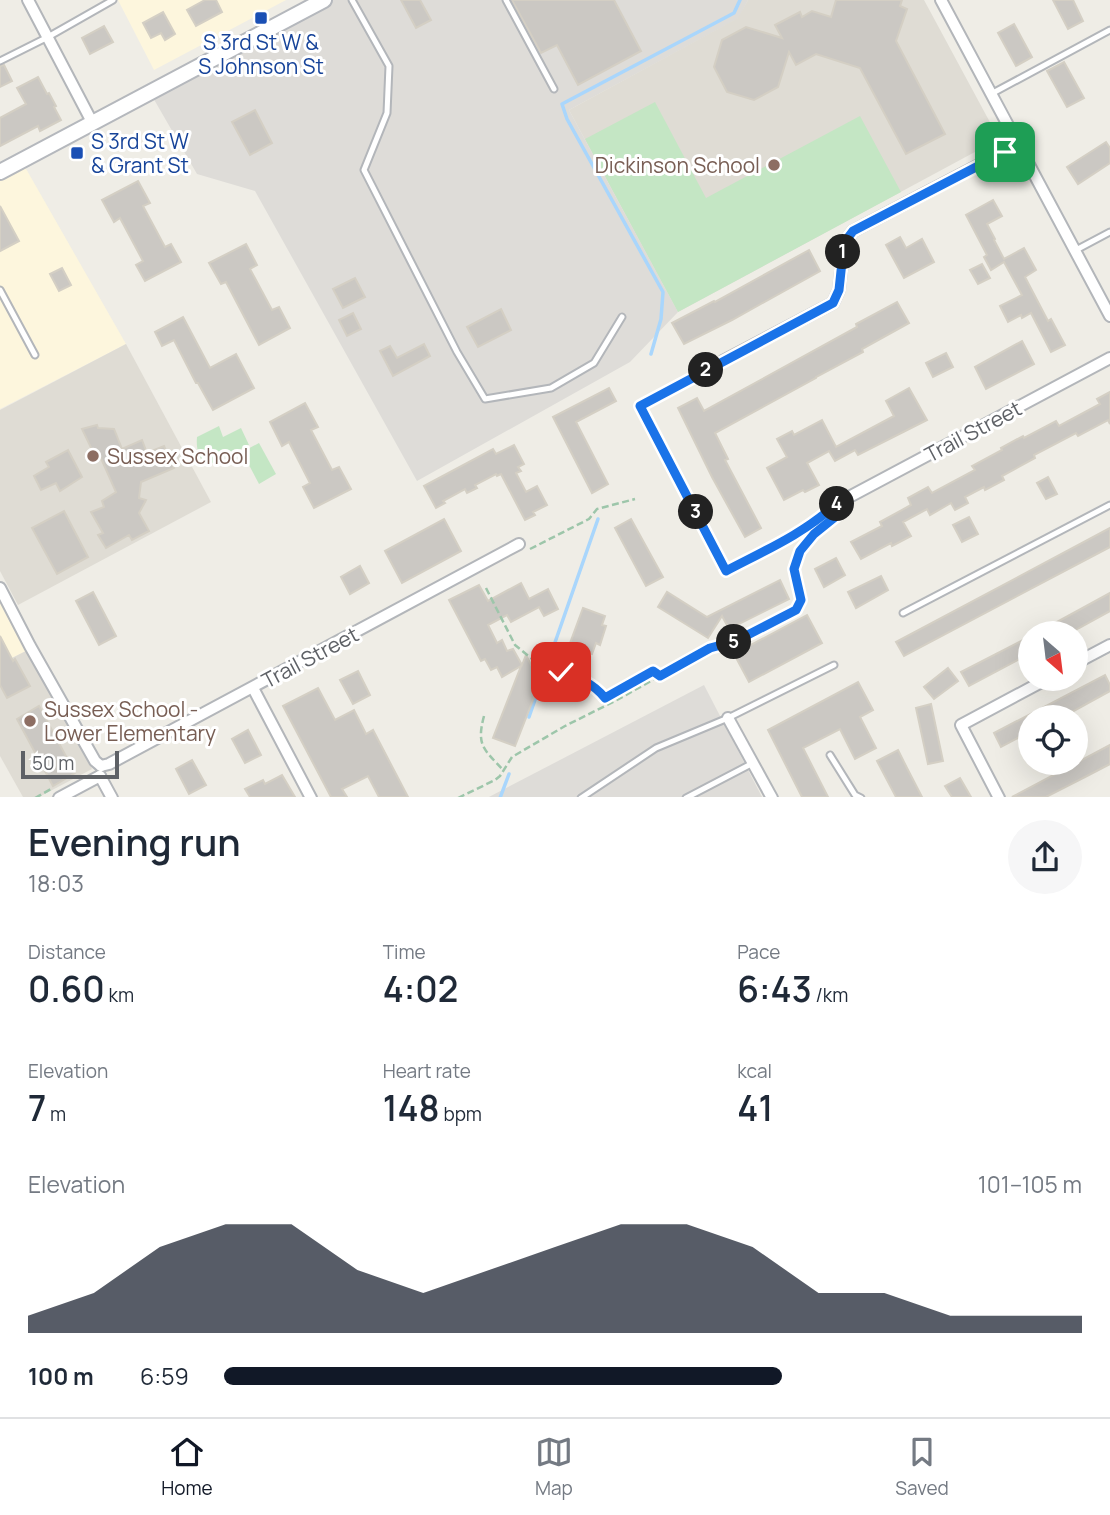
<!DOCTYPE html>
<html lang="en">
<head>
<meta charset="utf-8">
<style>
	body { margin:0; font-family:Manrope,sans-serif; background:#f6f6f7; color:#1f2937; height:100vh; display:flex; flex-direction:column; font-size:26px; white-space:nowrap }
	* { box-sizing:border-box; margin:0 }
	p { font-size:23px; color:#747a83 }
	.icon { flex:none; width:38px; height:38px; fill:none; stroke:currentColor; stroke-width:2; stroke-linecap:round; stroke-linejoin:round }
	.map { position:relative; height:797px; overflow:hidden }
	.drawer { display:flex; flex-direction:column; background:#fff; flex:1 }
	.drawer>* { flex:none }
	.needle { width:46px; rotate:152deg }
	.buttons { position:absolute; left:1018px; top:621px; display:grid; gap:14px }
	.buttons a { display:grid; place-items:center; width:70px; height:70px; border-radius:50%; background:#fff; box-shadow:0 7px 28px #0002; font-size:35px }
	.scale { position:absolute; left:21px; bottom:18px; width:98px; box-sizing:border-box; padding-left:7px; border:4px solid #5e6166; border-top:0; font-size:19px; line-height:24px; white-space:nowrap; color:#5e6166; -webkit-text-stroke:5px #fff; paint-order:stroke }
	.pin { position:absolute; display:grid; place-items:center; width:60px; height:60px; color:#fff; margin:-30px; border-radius:14px; box-shadow:0 4px 10px #0006 }
	.km { position:absolute; width:35px; height:35px; margin:-18px; border-radius:50%; background:#222; color:#fff; font-size:19px; line-height:35px; text-align:center }
	.round { display:grid; place-items:center; flex:none; width:74px; height:74px; border-radius:37px; background:#f6f6f7 }
	.summary { display:flex; align-items:center; justify-content:space-between; height:119px; padding:0 28px }
	h1 { font-size:38px; font-weight:600; line-height:52px }
	.figures { display:grid; grid-template-columns:repeat(3,1fr); gap:10px; height:119px; padding:7px 28px }
	.figures div { display:grid; align-content:center }
	.figures b { font-size:35px; font-weight:600 }
	.figures small { font-size:19px; font-weight:400 }
	.figures p { font-size:19px }
	.chart { height:196px; padding:14px 28px }
	.chart p { display:flex; justify-content:space-between }
	.chart svg { width:100%; height:126px; margin-top:7px; fill:#111827; opacity:.7 }
	ul { padding:0 28px; list-style:none; font-size:23px }
	li { display:grid; grid-template-columns:112px 84px 1fr; align-items:center; height:52px }
	li i { height:18px; border-radius:9px; background:#111827 }
	.menu { display:flex; justify-content:space-around; align-items:center; height:98px; border-top:2px solid #e0e1e3; background:#fff; font-size:19px; color:#747a83 }
	.menu a { display:grid; justify-items:center; gap:4px }
	.menu .selected { color:#111827 }
	.map>svg:first-child { display:block }
	.commercial { fill:#fdf6dd }
	.industrial { fill:#dedcd8 }
	.education { fill:#dfdcd4 }
	.green { fill:#c4e6c4 }
	.lines { fill:none; stroke-linecap:round; stroke-linejoin:round }
	.stream { stroke:#a9d6fc; stroke-width:3.5 }
	.building { fill:#cbc8c3; stroke:#d4cfc4; stroke-width:2 }
	.service-casing { stroke:#b3b6ba; stroke-width:9 }
	.minor-casing { stroke:#b3b6ba; stroke-width:14 }
	.secondary-casing { stroke:#b5b8bd; stroke-width:18 }
	.path { stroke:#9dc6aa; stroke-width:2.5; stroke-dasharray:7 3.5; stroke-linecap:butt }
	.service { stroke:#fff; stroke-width:5 }
	.minor { stroke:#fff; stroke-width:10 }
	.secondary { stroke:#fff; stroke-width:14 }
	.route-casing { stroke:#fff; stroke-width:14 }
	.route { stroke:#1a73e8; stroke-width:9 }
	.transit-dot { fill:#1a4fb4; stroke:#fff; stroke-width:2.5 }
	.education-dot { fill:#8d6e63; stroke:#fff; stroke-width:2.5 }
	.labels { text-anchor:middle; dominant-baseline:central; stroke-width:6; stroke-linejoin:round; paint-order:stroke }
	.transit-label { font-size:21px; fill:#164399; stroke:#fff }
	.education-label { font-size:21px; fill:#785e54; stroke:#fff; text-anchor:start }
	.street-label { font-size:21px; fill:#5e6166; stroke:#fff }
</style>
</head>
<body>
<div class="map">
<svg width="1110" height="798" viewBox="0 0 1110 798">
	<rect width="100%" height="100%" fill="#efede6"/>
	<g class="commercial">
		<path d="M118,0H286L154,70Z"/>
		<path d="M25,167L126,344L0,409V181Z"/>
		<path d="M0,603L26,651L0,664Z"/>
	</g>
	<g class="industrial">
		<path d="M332,0H748L739,18L569,110L678,312L630,362L417,481L255,191L197,174L152,96Z"/>
		<path d="M704,685L762,797L487,798Z"/>
	</g>
	<g class="education">
		<path d="M748,0H924L999,139L678,312L569,110L738,18Z"/>
		<path d="M126,344L211,502L18,605L0,571V410Z"/>
		<path d="M26,651L92,769L39,797H23L0,756V664Z"/>
	</g>
	<g class="green">
		<path d="M655,102L706,198L860,116L901,192L678,312L585,139Z"/>
		<path d="M219,426L223,437L241,428L249,445L208,465C198,460 196,447 197,437Z"/>
		<path d="M259,443L276,474L259,484L242,452Z"/>
	</g>
	<g class="lines">
		<g class="stream">
			<path d="M651,354L661,319L663,292L567,119L562,104L734,13L740,0"/>
			<path d="M529,717L598,519"/>
			<path d="M500,798L509,774"/>
		</g>
	</g>
	<g class="building">
		<path d="M205,0H216L222,12L196,26L187,10Z"/>
		<path d="M401,0H420L431,20L416,28Z"/>
		<path d="M512,0H614L641,51L578,85L557,45L541,53Z"/>
		<path d="M836,0H902L900,6L907,9L896,41L945,134L906,154L860,68L816,54L796,65L789,52L778,87L754,100L727,92L714,67L722,40L746,27L782,38L775,25L800,12L802,17L812,11L831,17Z"/>
		<path d="M1053,0H1073L1083,21L1068,29Z"/>
		<path d="M163,12L175,34L165,40L161,33L151,38L143,23Z"/>
		<path d="M1014,24L1032,57L1016,66L998,33Z"/>
		<path d="M104,26L113,42L90,54L82,38Z"/>
		<path d="M1064,62L1084,98L1067,107L1047,71Z"/>
		<path d="M4,65L12,81L0,87V66Z"/>
		<path d="M38,77L47,94L49,93L56,106L54,107L61,120L40,131L38,126L0,146V118L26,104L17,88Z"/>
		<path d="M255,110L272,143L250,155L232,122Z"/>
		<path d="M1106,142L1110,148V163L1078,184L1067,167Z"/>
		<path d="M138,181L150,203L143,206L165,247L171,244L181,262L145,281L136,265L143,261L120,218L114,222L102,200Z"/>
		<path d="M993,200L1002,216L987,224L995,239L994,240L1004,259L1024,248L1036,270L1025,277L1048,321L1051,319L1065,345L1051,352L1031,313L1022,318L1021,315L1008,322L1000,306L1022,295L1004,262L991,270L984,257L987,255L966,215Z"/>
		<path d="M0,206L19,241L0,251Z"/>
		<path d="M900,237L906,248L922,239L934,262L904,278L886,245Z"/>
		<path d="M246,244L257,265L250,269L272,310L279,307L290,328L259,345L226,282L221,284L209,263Z"/>
		<path d="M809,250L820,271L732,320L684,344L672,323L714,301L715,302Z"/>
		<path d="M982,264L990,278L978,284L970,270Z"/>
		<path d="M62,268L71,285L59,291L50,274Z"/>
		<path d="M355,278L365,297L343,308L333,289Z"/>
		<path d="M897,302L909,323L862,349L863,352L816,377V378L715,433L728,459L725,460L761,528L745,537L712,477L678,408L697,398L704,411L857,327L856,324Z"/>
		<path d="M501,309L511,330L478,347L467,327Z"/>
		<path d="M353,313L361,329L347,336L339,320Z"/>
		<path d="M183,317L210,368L236,354L254,388L213,410L198,383H196L174,340L162,346L155,332Z"/>
		<path d="M1022,341L1034,364L986,389L975,367Z"/>
		<path d="M424,344L430,356L393,376L380,351L390,346L397,358Z"/>
		<path d="M946,353L953,367L933,377L926,363Z"/>
		<path d="M609,388L616,401L576,422L608,484L592,493L553,417Z"/>
		<path d="M909,388L927,420L858,455L855,450L835,461L829,451L807,463L819,485L805,492L803,490L784,500L767,468L787,457L777,439L792,431L794,435L822,420L836,447L894,416L886,401Z"/>
		<path d="M1110,392V424L1108,420L1078,436L1076,433L1034,455L1035,458L1002,476L1004,480L985,490L984,487L965,497L968,503L955,510L951,503L930,515L927,509L903,522L911,536L892,546L891,543L861,559L851,542L882,526L880,522L911,505L908,498L928,487L932,493L975,470L972,466L1002,450L1001,448L1023,436L1024,438L1056,421L1059,426L1100,404L1097,399Z"/>
		<path d="M305,403L318,427L311,430L332,470L339,467L351,489L314,508L303,487L310,483L289,442L282,446L270,422Z"/>
		<path d="M97,425L98,428L114,429L122,449L142,440L147,453L164,446L174,468L141,482L139,498L146,500L139,513L149,531L132,540L129,535L106,548L98,535L103,533L91,512L104,507L102,501L116,492L100,456H95L82,429Z"/>
		<path d="M514,445L524,464L518,467L521,471L516,473L526,492L537,486L547,505L533,512L535,515L525,520L501,474L497,476L496,474L475,485L477,488L467,493L465,489L443,501L445,503L436,508L424,486L493,449L496,454Z"/>
		<path d="M68,450L82,477L60,491L56,483L41,490L34,476L49,467L46,462Z"/>
		<path d="M1048,477L1057,494L1046,499L1037,483Z"/>
		<path d="M64,511L88,557L57,574L32,528Z"/>
		<path d="M969,517L978,534L962,542L953,525Z"/>
		<path d="M444,519L461,551L402,583L385,551Z"/>
		<path d="M631,519L663,577L646,586L615,528Z"/>
		<path d="M1110,528V547L904,656L896,642Z"/>
		<path d="M836,558L845,575L824,587L815,569Z"/>
		<path d="M360,566L369,583L350,594L341,577Z"/>
		<path d="M881,576L888,590L856,608L848,592Z"/>
		<path d="M780,580L789,599L729,629L722,616L708,638L658,607L667,592L707,617Z"/>
		<path d="M521,583L529,599L548,589L558,609L544,616L539,607L511,622L507,615L488,625L497,643L502,640L507,651L513,649L522,665L526,655L540,682L515,746L493,738L521,666L502,677L497,667L491,670L485,659L481,661L449,600L479,585L488,601Z"/>
		<path d="M93,592L116,636L99,645L76,601Z"/>
		<path d="M1110,593V611L1079,628L1069,634H1035Z"/>
		<path d="M583,608L605,616L602,625L606,626L600,645L596,643L592,654L569,646Z"/>
		<path d="M807,615L822,643L749,682L734,654Z"/>
		<path d="M0,636L13,661L15,659L30,686L7,698L0,685Z"/>
		<path d="M1031,636V653L969,686L961,672Z"/>
		<path d="M948,668L958,681L934,699L924,687Z"/>
		<path d="M358,671L370,695L353,704L340,680Z"/>
		<path d="M1105,675L1110,685V691L1061,718H1031V731L1001,747L994,733Z"/>
		<path d="M858,682L873,710L860,717L876,748L855,759L840,729L803,748L828,797H802L768,730Z"/>
		<path d="M318,688L335,720L354,710L366,734L373,730L408,797H379L368,776L342,789L347,797H331L283,706Z"/>
		<path d="M931,704L943,761L928,764L916,708Z"/>
		<path d="M39,706L75,773L53,786L17,719Z"/>
		<path d="M248,730L261,755L245,763L232,739Z"/>
		<path d="M1110,745V764L1085,777L1046,797H1012Z"/>
		<path d="M898,750L907,768L922,797H896L877,761Z"/>
		<path d="M192,760L206,785L189,794L176,769Z"/>
		<path d="M282,775L295,797H250L245,789L263,780L265,784Z"/>
		<path d="M960,778L971,797H952L945,786Z"/>
	</g>
	<g class="lines">
		<g class="service-casing">
			<g id="service">
				<path d="M352,0L389,66L387,113L364,170L457,352L485,399L551,388L594,363L622,317"/>
				<path d="M506,0L554,89"/>
				<path d="M0,61L48,37L113,0"/>
				<path d="M991,94L1110,30"/>
				<path d="M1076,250L1110,232"/>
				<path d="M0,290L35,355"/>
				<path d="M723,361L640,406L726,571C764,551 805,533 836,504L840,513"/>
				<path d="M903,613L1110,505"/>
				<path d="M830,755L855,795L861,798"/>
				<path d="M581,798L656,748L728,718L834,665"/>
				<path d="M686,798L753,763"/>
			</g>
		</g>
		<g class="minor-casing">
			<g id="minor">
				<path d="M28,0L92,122"/>
				<path d="M941,0L1110,316"/>
				<path d="M723,361L833,303L839,290L844,243L853,231L1019,144"/>
				<path d="M836,504L1110,358"/>
				<path d="M0,588L30,646L95,761L101,766"/>
				<path d="M1076,663L1110,645"/>
				<path d="M253,688L311,798"/>
				<path d="M728,718L772,798"/>
				<path d="M101,766L109,764L519,544"/>
				<path d="M100,776L112,798"/>
				<path d="M59,798L100,776"/>
				<path d="M999,798L961,725L1047,679"/>
			</g>
		</g>
		<g class="secondary-casing">
			<path id="secondary" d="M0,172L324,0"/>
		</g>
		<g class="path">
			<path d="M530,549L589,519L597,509L635,499"/>
			<path d="M486,588L515,645L537,663L580,678L598,688L610,704"/>
			<path d="M605,698L653,672L660,676"/>
			<path d="M484,716C476,746 484,749 503,770"/>
			<path d="M35,798L51,789"/>
			<path d="M458,798L495,780L500,776L512,757L565,726L617,700L710,648L735,641L795,610L801,600L794,569L800,551L816,533"/>
		</g>
		<use href="#service" class="service"/>
		<use href="#minor" class="minor"/>
		<use href="#secondary" class="secondary"/>
	</g>
	<g class="lines">
		<g class="route-casing">
			<path id="route" d="M561,672C579,678 593,683 605,698L653,671L660,676L710,648L736,641L796,610L801,600L794,569L800,551L814,534L840,513L836,504C805,533 764,551 726,571L640,406L833,303L839,290L844,243L853,231L1005,152"/>
		</g>
		<use href="#route" class="route"/>
	</g>
	<g class="transit-dot">
		<rect x="254" y="11" width="14" height="14" rx="3.5"/>
		<rect x="70" y="146" width="14" height="14" rx="3.5"/>
	</g>
	<g class="education-dot">
		<circle cx="774" cy="165" r="7"/>
		<circle cx="93" cy="456" r="7"/>
		<circle cx="30" cy="721" r="7"/>
	</g>
	<g class="labels">
		<g class="transit-label">
			<text x="261" y="42">S 3rd St W &amp;<tspan x="261" dy="24">S Johnson St</tspan></text>
			<text x="91" y="141" text-anchor="start">S 3rd St W<tspan x="91" dy="24">&amp; Grant St</tspan></text>
		</g>
		<g class="education-label">
			<text x="760" y="165" text-anchor="end">Dickinson School</text>
			<text x="107" y="456">Sussex School</text>
			<text x="44" y="709">Sussex School -<tspan x="44" dy="24">Lower Elementary</tspan></text>
		</g>
		<g class="street-label">
			<text transform="translate(973 431) rotate(-28)">Trail Street</text>
			<text transform="translate(310 657) rotate(-28)">Trail Street</text>
		</g>
	</g>
</svg>
<div class="buttons">
<a><svg class="needle" viewBox="-14 -14 28 28"><path d="M0-13l5 13h-10z" fill="#e53935"/><path d="M0 13l5-13h-10z" fill="#747a83"/></svg></a>
<a><svg class="icon" aria-label="locate" viewBox="0 0 24 24"><circle cx="12" cy="12" r="6"/><path d="M12 2v4M12 18v4M2 12h4M18 12h4"/></svg></a>
</div>
<div class="scale">50 m</div>
<div class="pin" style="left:1005px;top:152px;background:#1e9e55"><svg class="icon" aria-label="arrive" viewBox="0 0 24 24"><path d="M6 21V4h12l-3 4 3 4H6"/></svg></div>
<div class="pin" style="left:561px;top:672px;background:#d93025"><svg class="icon" aria-label="check" viewBox="0 0 24 24"><path d="M5 12l5 5 9-10"/></svg></div>
<b class="km" style="left:843px;top:252px">1</b>
<b class="km" style="left:706px;top:370px">2</b>
<b class="km" style="left:696px;top:512px">3</b>
<b class="km" style="left:837px;top:504px">4</b>
<b class="km" style="left:734px;top:642px">5</b>
</div>
<section class="drawer">
<div class="summary"><div><h1>Evening run</h1><p>18:03</p></div><a class="round"><svg class="icon" aria-label="share" viewBox="0 0 24 24"><path d="M12 15V3M7 8l5-5 5 5M5 13v7h14v-7"/></svg></a></div>
<div class="figures">
<div><p>Distance</p><b>0.60<small> km</small></b></div>
<div><p>Time</p><b>4:02</b></div>
<div><p>Pace</p><b>6:43<small> /km</small></b></div>
</div>
<div class="figures">
<div><p>Elevation</p><b>7<small> m</small></b></div>
<div><p>Heart rate</p><b>148<small> bpm</small></b></div>
<div><p>kcal</p><b>41</b></div>
</div>
<div class="chart"><p><span>Elevation</span>101–105 m</p>
<svg viewBox="0 0 160 44" preserveAspectRatio="none"><path d="M0 44V38L10 30L20 14L30 6L40 6L50 22L60 30L70 22L80 14L90 6L100 6L110 14L120 30L130 30L140 38L150 38L160 38V44z"/></svg>
</div>
<ul>
<li><b>100 m</b>6:59<i style="width:65%"></i></li>
</ul>
</section>
<nav class="menu">
<a class="selected"><svg class="icon" aria-label="home" viewBox="0 0 24 24"><path d="M3 11l9-7 9 7M6 9v11h12V9"/></svg>Home</a>
<a><svg class="icon" aria-label="map" viewBox="0 0 24 24"><path d="M3 6l6-2 6 2 6-2v14l-6 2-6-2-6 2zM9 4v14M15 6v14"/></svg>Map</a>
<a><svg class="icon" aria-label="saved" viewBox="0 0 24 24"><path d="M7 4h10v16l-5-4-5 4z"/></svg>Saved</a>
</nav>
</body>
</html>
